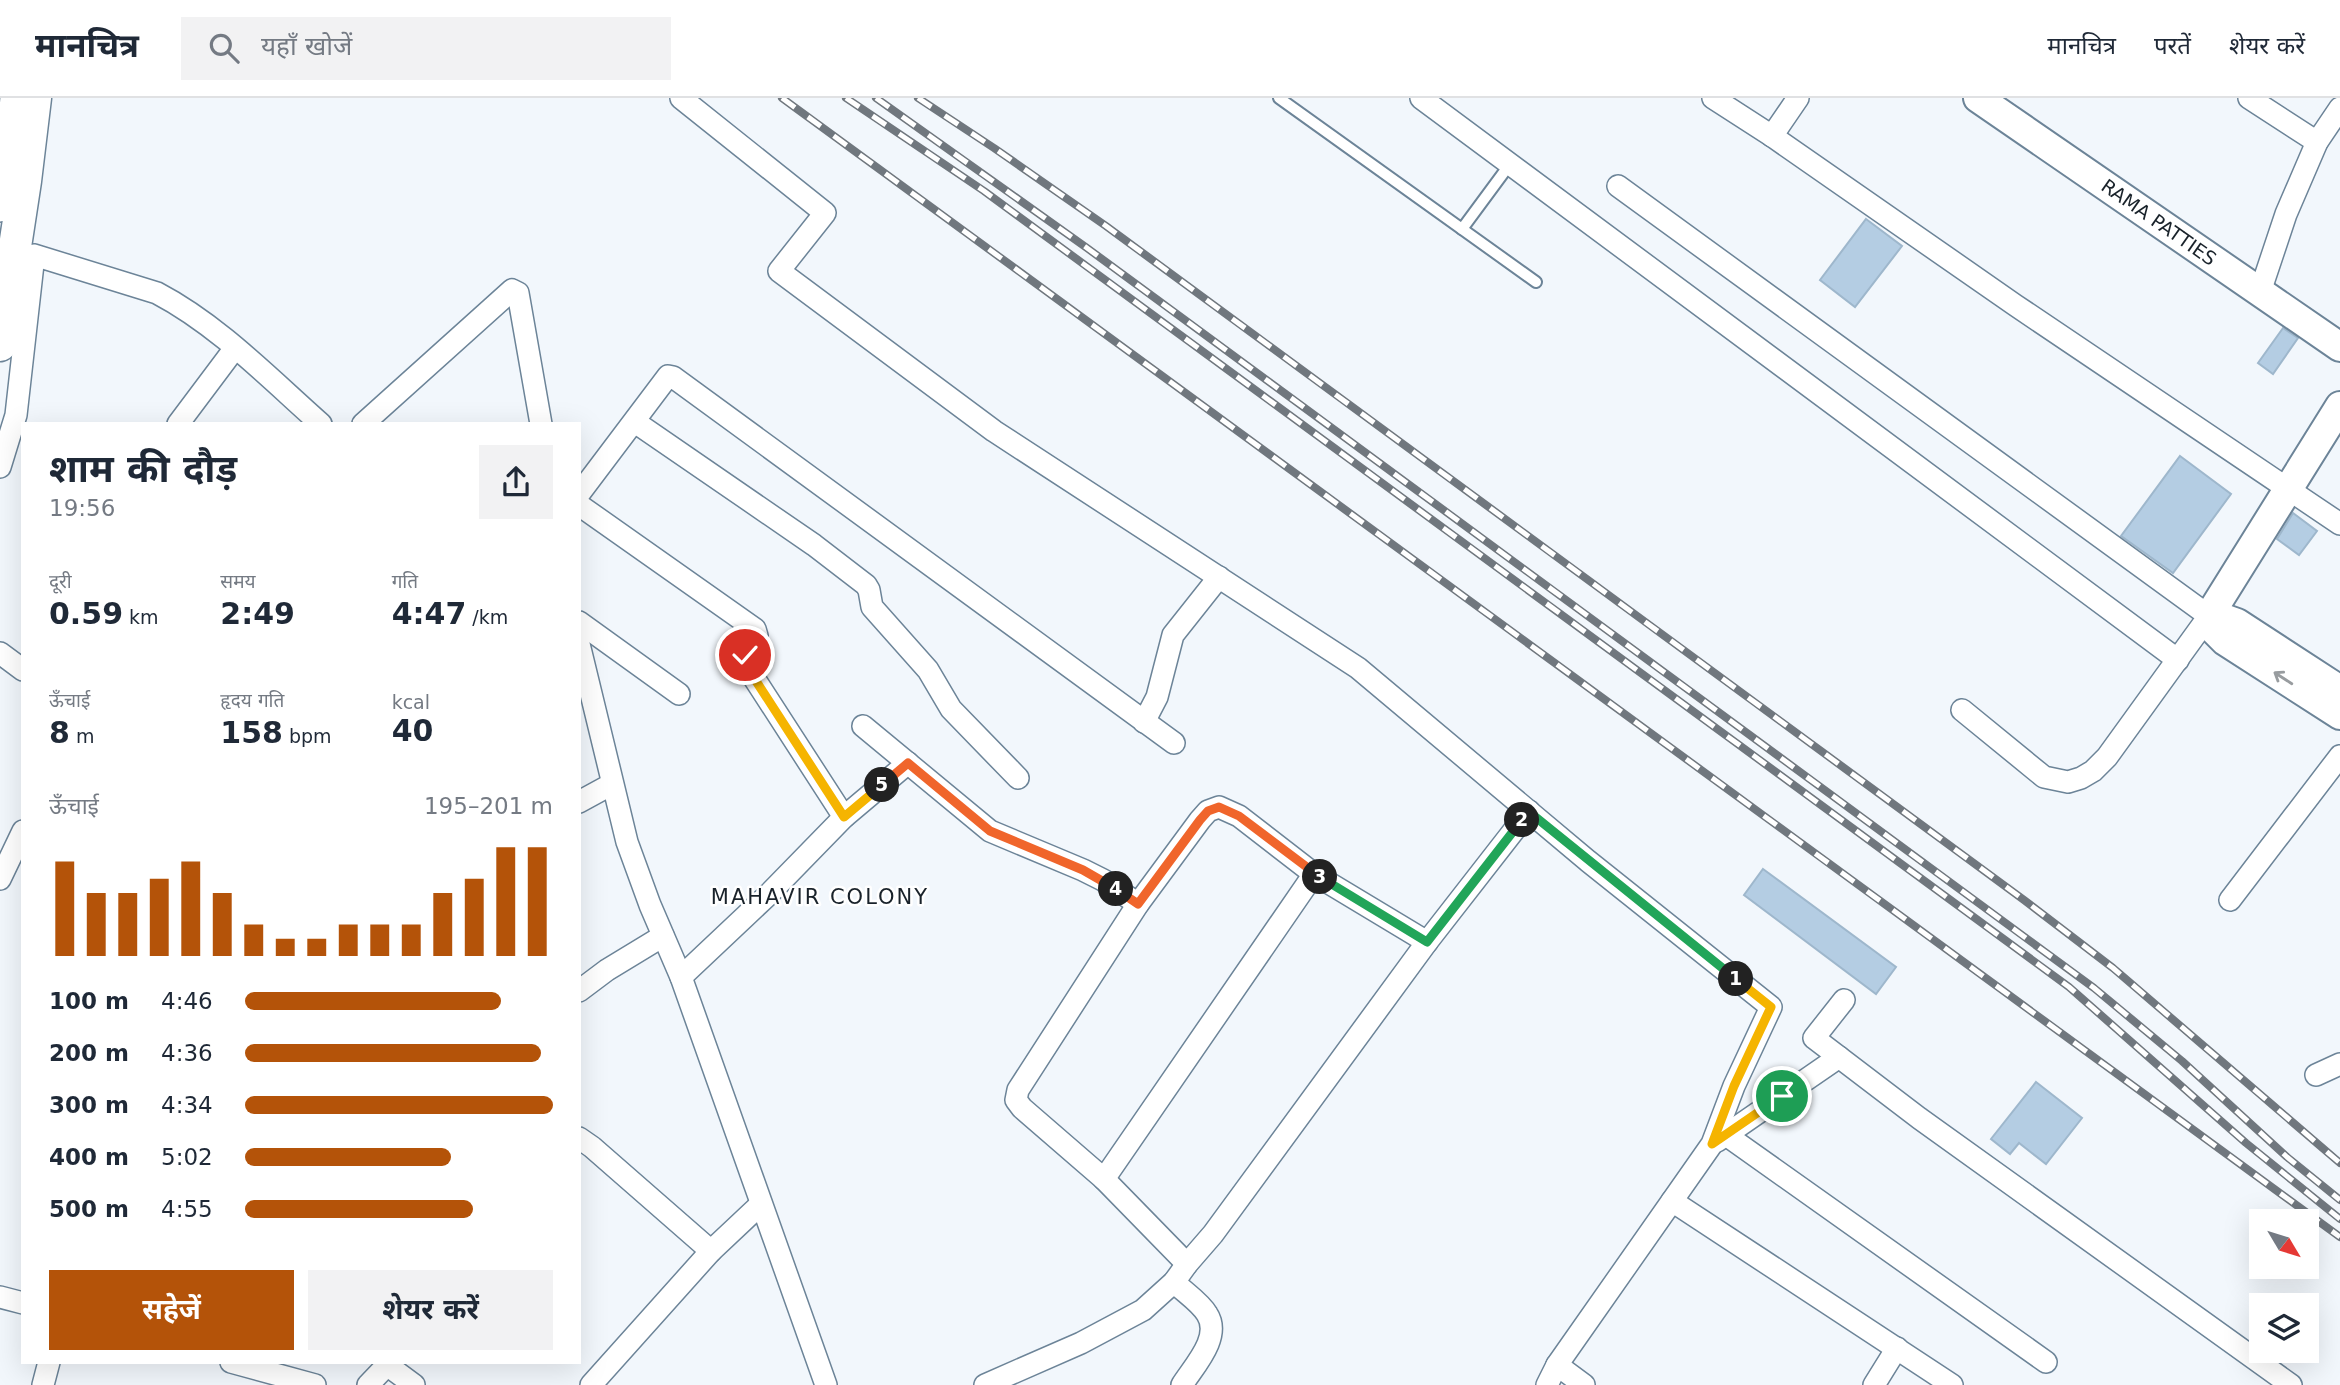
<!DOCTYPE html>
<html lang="hi">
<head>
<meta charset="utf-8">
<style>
	body { margin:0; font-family:"DejaVu Sans","Noto Sans Devanagari",sans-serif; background:#f2f2f3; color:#1f2937; height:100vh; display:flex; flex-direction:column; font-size:26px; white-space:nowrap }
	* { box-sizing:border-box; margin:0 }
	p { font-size:23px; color:#747a83 }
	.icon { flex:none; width:38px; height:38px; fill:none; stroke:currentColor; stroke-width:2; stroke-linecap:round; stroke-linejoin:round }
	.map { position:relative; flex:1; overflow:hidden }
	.panel { position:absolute; left:21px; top:324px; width:560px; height:942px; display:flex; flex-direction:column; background:#fff; border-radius:0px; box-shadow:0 7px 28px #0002 }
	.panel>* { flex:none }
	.needle { width:46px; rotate:128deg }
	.fabs { position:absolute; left:2249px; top:1111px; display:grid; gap:14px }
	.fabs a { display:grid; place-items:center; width:70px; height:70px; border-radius:0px; background:#fff; box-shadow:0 7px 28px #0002; font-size:35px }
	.pin { position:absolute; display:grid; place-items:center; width:60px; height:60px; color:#fff; margin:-30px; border:4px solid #fff; border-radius:50%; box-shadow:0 2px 7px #0007 }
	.km { position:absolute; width:35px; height:35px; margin:-18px; border-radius:50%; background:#222; color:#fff; font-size:19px; line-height:35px; text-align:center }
	.round { display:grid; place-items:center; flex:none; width:74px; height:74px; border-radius:0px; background:#f2f2f3 }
	.headline { display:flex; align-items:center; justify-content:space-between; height:119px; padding:0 28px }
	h1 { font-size:38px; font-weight:700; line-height:52px }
	.stats { display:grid; grid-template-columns:repeat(3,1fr); gap:10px; height:119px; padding:7px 28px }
	.stats div { display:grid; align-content:center }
	.stats b { font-size:30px; font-weight:700 }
	.stats small { font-size:19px; font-weight:400 }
	.stats p { font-size:19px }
	.chart { height:196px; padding:14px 28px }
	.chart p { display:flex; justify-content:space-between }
	.chart svg { width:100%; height:126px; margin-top:7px; stroke:#b45309; stroke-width:6 }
	.cta { display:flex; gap:14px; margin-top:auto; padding:14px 28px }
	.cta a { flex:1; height:80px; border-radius:0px; background:#b45309; color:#fff; font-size:28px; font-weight:700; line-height:80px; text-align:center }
	.cta a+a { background:#f2f2f3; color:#1f2937 }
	ul { padding:0 28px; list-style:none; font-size:23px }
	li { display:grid; grid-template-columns:112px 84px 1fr; align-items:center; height:52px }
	li i { height:18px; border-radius:9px; background:#b45309 }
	header { display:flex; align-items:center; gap:42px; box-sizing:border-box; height:98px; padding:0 35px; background:#fff; border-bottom:2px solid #e0e1e3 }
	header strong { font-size:33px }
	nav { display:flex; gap:38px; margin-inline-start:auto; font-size:24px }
	.search { width:490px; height:63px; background:#f2f2f3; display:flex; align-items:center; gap:18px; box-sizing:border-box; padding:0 24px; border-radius:0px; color:#747a83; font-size:26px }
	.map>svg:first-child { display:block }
	.building { fill:#b4cde3; stroke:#9eb7cc; stroke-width:2 }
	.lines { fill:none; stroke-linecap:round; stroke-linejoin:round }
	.service-casing { stroke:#6c8498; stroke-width:14 }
	.minor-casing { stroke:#6c8498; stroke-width:24 }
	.tertiary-casing { stroke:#6c8498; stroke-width:32 }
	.secondary-casing { stroke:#6c8498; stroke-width:35 }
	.service { stroke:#fff; stroke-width:10 }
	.minor { stroke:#fff; stroke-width:21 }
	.tertiary { stroke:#fff; stroke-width:28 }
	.secondary { stroke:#fff; stroke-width:32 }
	.rail-casing { stroke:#70777e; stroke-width:8 }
	.rail { stroke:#fff; stroke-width:5; stroke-dasharray:16; stroke-linecap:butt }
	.oneway { stroke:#989c9f }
	.split-1-casing { stroke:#fff; stroke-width:14 }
	.split-2-casing { stroke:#fff; stroke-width:14 }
	.split-3-casing { stroke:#fff; stroke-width:14 }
	.split-4-casing { stroke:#fff; stroke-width:14 }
	.split-5-casing { stroke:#fff; stroke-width:14 }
	.split-6-casing { stroke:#fff; stroke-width:14 }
	.split-1 { stroke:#f5b400; stroke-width:9 }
	.split-2 { stroke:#22a559; stroke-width:9 }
	.split-3 { stroke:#22a559; stroke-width:9 }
	.split-4 { stroke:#f0652b; stroke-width:9 }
	.split-5 { stroke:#f0652b; stroke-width:9 }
	.split-6 { stroke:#f5b400; stroke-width:9 }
	.labels { text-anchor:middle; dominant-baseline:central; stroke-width:5; stroke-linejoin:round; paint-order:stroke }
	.street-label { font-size:19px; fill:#19222a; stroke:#fff }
	.neighbourhood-label { font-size:21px; letter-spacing:2px; fill:#19222a; stroke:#fff }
</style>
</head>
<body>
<header>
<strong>मानचित्र</strong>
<div class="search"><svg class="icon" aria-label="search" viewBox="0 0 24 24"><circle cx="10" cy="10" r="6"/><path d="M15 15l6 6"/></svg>यहाँ खोजें</div>
<nav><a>मानचित्र</a><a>परतें</a><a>शेयर करें</a></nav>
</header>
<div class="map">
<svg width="2340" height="1287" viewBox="0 0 2340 1287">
	<rect width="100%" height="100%" fill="#f2f7fc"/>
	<g class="building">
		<path d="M1866,121L1902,148L1855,209L1820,182Z"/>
		<path d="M2283,230L2298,240L2273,276L2258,265Z"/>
		<path d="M2180,358L2231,396L2173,475L2121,438Z"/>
		<path d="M2293,415L2317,433L2299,457L2277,441Z"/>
		<path d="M1763,771L1896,869L1876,896L1744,797Z"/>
		<path d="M2036,984L2082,1020L2046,1066L2019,1045L2010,1056L1991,1041Z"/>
	</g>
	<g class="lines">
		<g class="service-casing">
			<g id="service">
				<path d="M1279,0L1536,184"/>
				<path d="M1462,131L1510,66"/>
			</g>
		</g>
		<g class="minor-casing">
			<g id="minor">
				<path d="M681,0L825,115L779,173L994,333L1358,570L1588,763L1771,909L1734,988L1712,1046L1557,1267L1547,1287"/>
				<path d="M1421,0L2178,562"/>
				<path d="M1713,0L1772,38L2015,207L2340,426"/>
				<path d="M2249,0L2317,44"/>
				<path d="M1772,38L1798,0"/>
				<path d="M1618,88L2209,518L2107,659L2093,673L2081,680L2068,684L2044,679L1962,612"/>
				<path d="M0,113L11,0"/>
				<path d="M2260,194L2286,116L2317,44L2340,10"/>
				<path d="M635,324L814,447L866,487L869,492L872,509L928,572L951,611L1018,680"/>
				<path d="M178,326L235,250"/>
				<path d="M363,326L512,192L518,195L541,326"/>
				<path d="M0,369L16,317L34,157L157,195C218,227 269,280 321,326"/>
				<path d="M579,396L668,278L673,279L1174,645"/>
				<path d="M579,407L755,531L757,538L745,557V566L844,719"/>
				<path d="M579,524L679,596"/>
				<path d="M579,546L627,744L650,807L681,879L826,1287"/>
				<path d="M0,555L23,572"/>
				<path d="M1144,624L1157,599L1173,537L1219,479"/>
				<path d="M863,628L990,733L1083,772L1103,782L1138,806"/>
				<path d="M579,704L612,686"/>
				<path d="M0,781L23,733"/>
				<path d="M2230,802L2340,658"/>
				<path d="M681,879L768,797L844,719L908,665"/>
				<path d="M579,893L607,872L663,838"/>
				<path d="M1844,902L1814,940L1919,1020L2291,1287"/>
				<path d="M2316,977L2340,966"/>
				<path d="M1726,1037L2046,1264"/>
				<path d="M579,1040L592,1049L711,1153"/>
				<path d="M1717,1043L1839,959"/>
				<path d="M1104,1081L1314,776"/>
				<path d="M1672,1103L1952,1287"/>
				<path d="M1187,1166L1104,1081L1022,1010L1016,1002L1018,992L1138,806L1200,722L1208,713L1219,709L1239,718L1314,776L1427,844"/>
				<path d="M1174,1184C1184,1194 1200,1204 1207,1216C1222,1239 1194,1268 1182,1287"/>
				<path d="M0,1199L23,1205"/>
				<path d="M231,1264L315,1287"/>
				<path d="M387,1267L414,1287"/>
				<path d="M1557,1267L1584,1287"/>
				<path d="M43,1287L49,1264"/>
				<path d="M368,1287L390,1264"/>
				<path d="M591,1287L711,1153L761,1106"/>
				<path d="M985,1287L1081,1245L1143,1212L1174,1184L1187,1166L1213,1136L1427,844L1529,713"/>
				<path d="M1874,1287L1897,1250"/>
			</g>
		</g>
		<g class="tertiary-casing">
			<g id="tertiary">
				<path d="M1978,0L2340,249"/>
				<path d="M2209,518L2340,308"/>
				<path d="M2209,518L2215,533L2225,543L2340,617"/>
				<path d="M2209,518L2223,520L2237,525L2340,592"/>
			</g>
		</g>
		<g class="secondary-casing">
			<path id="secondary" d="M0,247L25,83L35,0"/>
		</g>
		<use href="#service" class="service"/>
		<use href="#minor" class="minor"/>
		<use href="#tertiary" class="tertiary"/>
		<use href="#secondary" class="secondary"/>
		<g class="rail-casing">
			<g id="rail">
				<path d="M782,0L2340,1139"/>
				<path d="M846,0L984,93L2069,889L2246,1045L2340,1121"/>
				<path d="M876,0L1087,150L2094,890L2182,963L2287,1059L2340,1102"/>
				<path d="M918,0L994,50L1106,128L2024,802L2113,870L2340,1065"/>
			</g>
		</g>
		<use href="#rail" class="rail"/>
	</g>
	<defs><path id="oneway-shaft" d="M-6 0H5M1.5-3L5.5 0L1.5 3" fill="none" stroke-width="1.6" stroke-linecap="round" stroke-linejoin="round" transform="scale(1.75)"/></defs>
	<use class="oneway" href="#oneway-shaft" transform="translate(2283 580) rotate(-147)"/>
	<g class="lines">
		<g class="split-1-casing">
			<path id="split-1" d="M1736,881L1771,909L1734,988L1712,1046L1782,998"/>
		</g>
		<g class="split-2-casing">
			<path id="split-2" d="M1522,722L1528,713L1736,881"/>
		</g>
		<g class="split-3-casing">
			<path id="split-3" d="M1320,779L1427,844L1522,722"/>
		</g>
		<g class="split-4-casing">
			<path id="split-4" d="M1116,791L1138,806L1200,722L1208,713L1219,709L1239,718L1320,779"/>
		</g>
		<g class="split-5-casing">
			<path id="split-5" d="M882,687L908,665L990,733L1083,772L1116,791"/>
		</g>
		<g class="split-6-casing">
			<path id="split-6" d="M745,557V566L844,719L882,687"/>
		</g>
		<use href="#split-1" class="split-1"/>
		<use href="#split-2" class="split-2"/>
		<use href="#split-3" class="split-3"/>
		<use href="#split-4" class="split-4"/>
		<use href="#split-5" class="split-5"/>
		<use href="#split-6" class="split-6"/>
	</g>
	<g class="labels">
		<g class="street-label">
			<text transform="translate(2159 124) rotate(35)">RAMA PATTIES</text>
		</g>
		<g class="neighbourhood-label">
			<text x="820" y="799">MAHAVIR COLONY</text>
		</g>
	</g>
</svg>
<div class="fabs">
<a><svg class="needle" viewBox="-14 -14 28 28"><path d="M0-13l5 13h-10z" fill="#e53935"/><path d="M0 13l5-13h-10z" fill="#747a83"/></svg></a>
<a><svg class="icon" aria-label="layers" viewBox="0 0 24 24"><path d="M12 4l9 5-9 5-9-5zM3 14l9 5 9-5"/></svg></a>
</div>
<div class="pin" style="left:1782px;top:998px;background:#1e9e55"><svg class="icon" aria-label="arrive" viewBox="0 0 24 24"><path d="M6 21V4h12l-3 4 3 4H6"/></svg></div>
<div class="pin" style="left:745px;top:557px;background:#d93025"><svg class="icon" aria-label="check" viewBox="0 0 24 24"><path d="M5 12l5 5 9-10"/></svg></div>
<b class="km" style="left:1736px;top:881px">1</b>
<b class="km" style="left:1522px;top:722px">2</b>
<b class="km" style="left:1320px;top:779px">3</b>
<b class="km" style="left:1116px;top:791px">4</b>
<b class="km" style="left:882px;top:687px">5</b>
<section class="panel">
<div class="headline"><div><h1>शाम की दौड़</h1><p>19:56</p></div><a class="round"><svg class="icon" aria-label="share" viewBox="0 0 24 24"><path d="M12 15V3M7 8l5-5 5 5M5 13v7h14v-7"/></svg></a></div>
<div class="stats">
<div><p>दूरी</p><b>0.59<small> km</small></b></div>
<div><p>समय</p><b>2:49</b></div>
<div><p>गति</p><b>4:47<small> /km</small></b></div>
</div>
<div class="stats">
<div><p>ऊँचाई</p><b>8<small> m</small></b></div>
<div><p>हृदय गति</p><b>158<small> bpm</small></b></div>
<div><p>kcal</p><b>40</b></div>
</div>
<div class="chart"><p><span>ऊँचाई</span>195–201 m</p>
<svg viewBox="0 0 160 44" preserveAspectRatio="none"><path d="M5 44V11M15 44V22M25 44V22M35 44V17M45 44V11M55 44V22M65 44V33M75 44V38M85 44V38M95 44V33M105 44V33M115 44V33M125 44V22M135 44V17M145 44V6M155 44V6"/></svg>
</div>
<ul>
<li><b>100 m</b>4:46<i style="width:83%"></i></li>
<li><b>200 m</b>4:36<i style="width:96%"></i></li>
<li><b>300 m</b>4:34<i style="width:100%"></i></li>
<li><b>400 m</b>5:02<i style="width:67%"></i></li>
<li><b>500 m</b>4:55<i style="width:74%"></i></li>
</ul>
<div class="cta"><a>सहेजें</a><a>शेयर करें</a></div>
</section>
</div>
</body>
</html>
